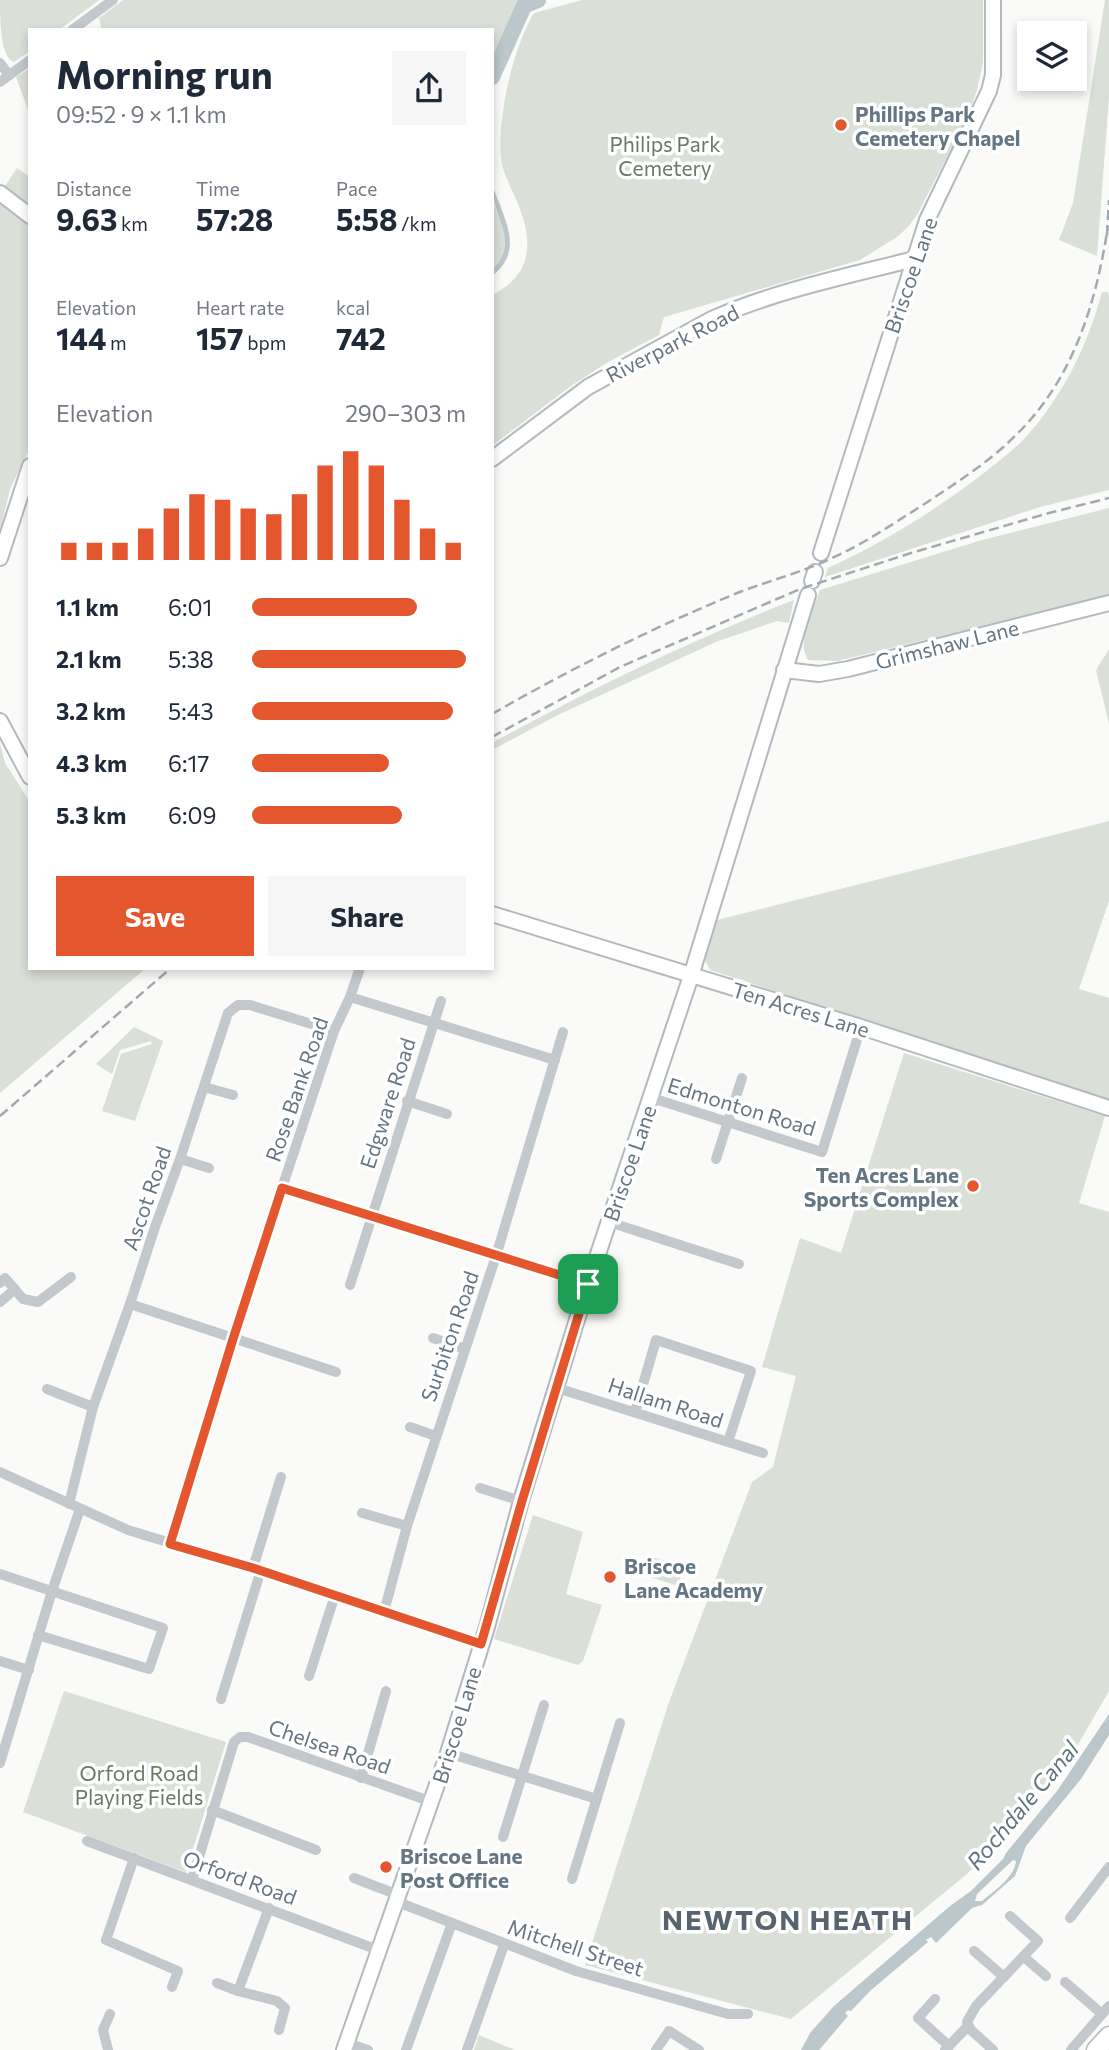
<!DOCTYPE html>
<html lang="en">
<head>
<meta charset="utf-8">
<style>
	body { margin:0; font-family:Commissioner,sans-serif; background:#f6f6f7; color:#1f2937; height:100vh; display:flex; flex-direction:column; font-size:26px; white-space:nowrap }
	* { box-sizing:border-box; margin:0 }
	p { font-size:23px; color:#747a83 }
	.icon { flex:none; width:38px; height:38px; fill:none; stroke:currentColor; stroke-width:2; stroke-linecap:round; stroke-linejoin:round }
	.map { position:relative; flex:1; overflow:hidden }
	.details { position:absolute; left:28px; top:28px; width:466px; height:942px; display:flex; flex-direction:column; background:#fff; border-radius:0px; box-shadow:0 4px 10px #0003 }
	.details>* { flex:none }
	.buttons { position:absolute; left:1017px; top:21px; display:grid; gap:14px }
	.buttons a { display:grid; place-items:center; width:70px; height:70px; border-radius:0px; background:#fff; box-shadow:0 4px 10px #0003; font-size:35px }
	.pin { position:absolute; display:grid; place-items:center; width:60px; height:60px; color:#fff; margin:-30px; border-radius:14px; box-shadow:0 4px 10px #0006 }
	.round { display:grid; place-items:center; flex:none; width:74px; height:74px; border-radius:0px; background:#f6f6f7 }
	.headline { display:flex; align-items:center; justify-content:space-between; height:119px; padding:0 28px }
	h1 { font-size:38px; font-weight:700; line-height:52px }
	.figures { display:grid; grid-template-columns:repeat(3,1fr); gap:10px; height:119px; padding:7px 28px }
	.figures div { display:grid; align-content:center }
	.figures b { font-size:30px; font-weight:700 }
	.figures small { font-size:19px; font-weight:400 }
	.figures p { font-size:19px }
	.chart { height:196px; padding:14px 28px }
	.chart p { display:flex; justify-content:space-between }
	.chart svg { width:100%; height:126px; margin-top:7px; stroke:#e4572e; stroke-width:6 }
	.action { display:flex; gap:14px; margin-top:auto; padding:14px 28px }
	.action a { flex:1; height:80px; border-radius:0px; background:#e4572e; color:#fff; font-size:28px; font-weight:700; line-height:80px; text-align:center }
	.action a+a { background:#f6f6f7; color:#1f2937 }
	ul { padding:0 28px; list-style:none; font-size:23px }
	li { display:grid; grid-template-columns:112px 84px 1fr; align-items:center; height:52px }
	li i { height:18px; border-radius:9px; background:#e4572e }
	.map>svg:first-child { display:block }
	.green { fill:#dadfd7 }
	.water { fill:#bbc7cb; fill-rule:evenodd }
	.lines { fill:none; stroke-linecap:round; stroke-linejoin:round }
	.river { stroke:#bbc7cb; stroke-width:16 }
	.secondary-casing { stroke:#b3babf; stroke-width:18 }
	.highway-casing { stroke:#b4b9bd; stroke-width:21 }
	.street { stroke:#c3c8cc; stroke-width:10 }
	.secondary { stroke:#fff; stroke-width:14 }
	.highway { stroke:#fff; stroke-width:18 }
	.rail { stroke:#a2aab0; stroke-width:2.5; stroke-dasharray:10 5; stroke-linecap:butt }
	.route-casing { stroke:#fff; stroke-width:14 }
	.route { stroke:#e4572e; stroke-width:9 }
	.poi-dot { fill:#e4572e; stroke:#fff; stroke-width:2.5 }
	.labels { text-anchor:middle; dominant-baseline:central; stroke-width:7; stroke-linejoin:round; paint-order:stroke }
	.poi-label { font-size:21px; font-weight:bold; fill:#657683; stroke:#fff; text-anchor:start }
	.park-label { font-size:21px; fill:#687a64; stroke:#fff }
	.street-label { font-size:21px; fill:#657683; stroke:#fff }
	.water-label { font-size:23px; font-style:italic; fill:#60757c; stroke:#fff }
	.district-label { font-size:28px; font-weight:bold; letter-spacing:2px; fill:#57646e; stroke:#fff }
</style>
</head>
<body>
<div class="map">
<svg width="1109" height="2050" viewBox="0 0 1109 2050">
	<rect width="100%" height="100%" fill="#fafaf8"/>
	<g class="green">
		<path d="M0,0H99L59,30H30V51L14,62C0,57 0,18 0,0Z"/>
		<path d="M123,0H535L523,5L492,74V30H102L99,18Z"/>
		<path d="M582,0H983V63L977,90L967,118L917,215L908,227L897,237L860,260L664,317L659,335L608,362L571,386L492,446V295C532,275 534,243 518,204C513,191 505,178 502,164C495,125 513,46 534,13Z"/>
		<path d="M1105,0H1109V97L1097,256L1059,240L1073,203Z"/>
		<path d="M30,68V115L16,77Z"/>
		<path d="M17,168L30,177V205L5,186Z"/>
		<path d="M492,198C502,226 515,245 492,270Z"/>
		<path d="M0,203L30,226V448L10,489L0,531Z"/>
		<path d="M1102,292H1108L1109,297V490L1040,507L825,577L828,568C883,543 936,510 984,473C997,462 1013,451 1025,438C1063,396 1087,347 1102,292Z"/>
		<path d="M1109,508V596L837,661L808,660C796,641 813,610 820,590L982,540Z"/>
		<path d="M794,600L789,623L777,621L718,641L558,715L492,750V743L499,739C595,687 692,640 794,600Z"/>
		<path d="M1109,649V724L1096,670Z"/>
		<path d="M0,744L5,763L30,802V968H146L0,1093Z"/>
		<path d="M1109,821V901L1079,989L1109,998V1102L1088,1097L973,1055L710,970L704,958L717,920Z"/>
		<path d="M134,1027L163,1041L135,1121L102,1111L121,1054L152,1044L151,1041L120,1050L112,1074L96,1064Z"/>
		<path d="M904,1053L1105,1116L1079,1203L1109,1212V1691L1076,1748L1006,1834L967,1874L791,2019L585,1965L669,1702L752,1482L773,1467L796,1376L762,1367L800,1238L841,1253Z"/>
		<path d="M533,1515L583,1532L566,1594L602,1605L583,1661L578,1665L494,1639Z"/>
		<path d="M650,1556L684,1567L678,1586L644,1575Z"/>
		<path d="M64,1691L226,1742L186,1872L23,1812Z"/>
		<path d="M479,2035L515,2050H474Z"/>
	</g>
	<g class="water">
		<path d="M492,184C503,217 526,250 492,276V270C521,240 492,218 492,184Z"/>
		<path d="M1109,1714V1735L1081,1779L1026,1846L1015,1876L982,1905L972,1908L936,1943L931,1937L926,1940L928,1942L870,1991L851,2011L848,2010L845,2013L848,2016L819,2050H801L810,2033L834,2006L950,1906L971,1891L1003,1859L1006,1853L1057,1791ZM1013,1860L1016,1861C1015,1877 994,1891 982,1901H975L977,1894Z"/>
	</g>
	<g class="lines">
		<path class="river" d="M492,77L524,6L538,0"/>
		<g class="secondary-casing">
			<g id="secondary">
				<path d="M0,193L30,216"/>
				<path d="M492,459L588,387L712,319C774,291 848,276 914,259"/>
				<path d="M821,553L927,220L989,91L993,75V0"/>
				<path d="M0,558L30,466"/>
				<path d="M812,581L815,572"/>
				<path d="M784,670L819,674L848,669L1109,603"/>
				<path d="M0,721L30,777"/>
				<path d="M492,914L861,1027L1109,1108"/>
				<path d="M344,2050L448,1753L487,1627L521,1501L588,1284L691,976L808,595"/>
			</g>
		</g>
		<g class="highway-casing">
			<path id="highway" d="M1096,2050L1109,2036"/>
		</g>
		<g class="street">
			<path d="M72,30L113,0"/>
			<path d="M0,63L9,75"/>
			<path d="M0,82L30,60"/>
			<path d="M350,997L555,1060"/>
			<path d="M204,1087L233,1095"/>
			<path d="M652,1098L822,1152L861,1027"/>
			<path d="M407,1101L447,1114"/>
			<path d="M180,1159L209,1168"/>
			<path d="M716,1159L742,1078"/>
			<path d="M282,1188L588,1284"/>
			<path d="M609,1222L739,1264"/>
			<path d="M0,1283L5,1278L23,1299L38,1302L71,1277"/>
			<path d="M350,1285L441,1001"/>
			<path d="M0,1302L15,1289"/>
			<path d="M130,1304L336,1372"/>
			<path d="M433,1338L465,1349"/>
			<path d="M557,1388L763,1453"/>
			<path d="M47,1389L93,1407"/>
			<path d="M635,1412L656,1340L751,1371L728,1442"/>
			<path d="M410,1427L436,1436"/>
			<path d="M0,1472L128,1530L253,1568L481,1644"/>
			<path d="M480,1488L521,1501"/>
			<path d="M69,1504L93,1407L130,1304L155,1227L180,1159L228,1013L238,1005H250L334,1031"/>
			<path d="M362,1513L407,1526"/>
			<path d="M170,1544L233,1339L282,1188L334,1031L350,997L360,968"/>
			<path d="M253,1568L281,1477"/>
			<path d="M0,1574L163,1628L149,1669L38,1635"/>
			<path d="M384,1612L407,1526L496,1256L563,1032"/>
			<path d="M0,1661L29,1670"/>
			<path d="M309,1676L335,1595"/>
			<path d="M221,1699L261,1570"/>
			<path d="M448,1753L597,1799"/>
			<path d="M0,1763L52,1591L80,1509"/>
			<path d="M361,1778L386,1691"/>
			<path d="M212,1810L316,1850"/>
			<path d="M503,1837L544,1705"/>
			<path d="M87,1841L378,1950"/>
			<path d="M134,1858L106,1940L178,1971L172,1987"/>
			<path d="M354,1878L398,1895"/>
			<path d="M572,1879L620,1723"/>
			<path d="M192,1880L234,1742L240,1737H248L432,1802"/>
			<path d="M395,1901L576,1971L728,2014H748"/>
			<path d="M269,1908L238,1991L277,2001L285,2008L279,2030"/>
			<path d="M1070,1918L1109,1867"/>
			<path d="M974,1951L1004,1977"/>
			<path d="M1024,1957L1046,1976"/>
			<path d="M1065,1982L1102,2014"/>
			<path d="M217,1983L238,1991"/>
			<path d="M935,1999L918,2018L949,2046"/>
			<path d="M347,2043L368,2050"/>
			<path d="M108,2050L103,2030L110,2014"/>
			<path d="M406,2050L452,1923"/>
			<path d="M467,2050L504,1945"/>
			<path d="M656,2050L669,2031L699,2050"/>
			<path d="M945,2050L968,2026"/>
			<path d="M993,2050L971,2030L967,2022L976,2006L1038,1941L1010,1916"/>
			<path d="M1071,2050L1109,2006"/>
		</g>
		<use href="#secondary" class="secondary"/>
		<use href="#highway" class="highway"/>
		<g class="rail">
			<path d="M1107,235L1109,200"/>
			<path d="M492,714C569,670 648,630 730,596C763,582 798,574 830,559C864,544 894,523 926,503C956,483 989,462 1015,436C1073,380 1096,304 1108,226"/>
			<path d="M492,737L620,667L800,589L911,553L1049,513L1109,498"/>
			<path d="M0,1116L171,968"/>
		</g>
	</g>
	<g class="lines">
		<g class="route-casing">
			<path id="route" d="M282,1188L588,1284L522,1501L481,1644L253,1568L170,1544L233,1339Z"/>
		</g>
		<use href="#route" class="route"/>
	</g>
	<g class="poi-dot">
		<circle cx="841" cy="125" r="7"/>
		<circle cx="973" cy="1186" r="7"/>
		<circle cx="610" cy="1577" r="7"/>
		<circle cx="386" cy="1867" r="7"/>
	</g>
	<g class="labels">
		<g class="poi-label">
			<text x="855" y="113">Phillips Park<tspan x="855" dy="24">Cemetery Chapel</tspan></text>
			<text x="959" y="1174" text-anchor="end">Ten Acres Lane<tspan x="959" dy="24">Sports Complex</tspan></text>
			<text x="624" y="1565">Briscoe<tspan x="624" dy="24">Lane Academy</tspan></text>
			<text x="400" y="1855">Briscoe Lane<tspan x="400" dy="24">Post Office</tspan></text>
		</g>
		<g class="park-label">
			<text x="665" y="143">Philips Park<tspan x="665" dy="24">Cemetery</tspan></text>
			<text x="139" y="1772">Orford Road<tspan x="139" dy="24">Playing Fields</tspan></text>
		</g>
		<g class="street-label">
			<text transform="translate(910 275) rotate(-71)">Briscoe Lane</text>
			<text transform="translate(672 343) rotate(-27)">Riverpark Road</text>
			<text transform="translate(947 644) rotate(-14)">Grimshaw Lane</text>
			<text transform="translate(801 1009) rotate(17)">Ten Acres Lane</text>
			<text transform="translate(296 1089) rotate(-71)">Rose Bank Road</text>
			<text transform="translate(387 1103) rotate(-72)">Edgware Road</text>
			<text transform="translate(742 1106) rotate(17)">Edmonton Road</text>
			<text transform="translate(629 1163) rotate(-71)">Briscoe Lane</text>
			<text transform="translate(146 1198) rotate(-71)">Ascot Road</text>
			<text transform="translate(449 1336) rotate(-71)">Surbiton Road</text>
			<text transform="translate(666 1402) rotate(18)">Hallam Road</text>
			<text transform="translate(456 1725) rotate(-73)">Briscoe Lane</text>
			<text transform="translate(330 1746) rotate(19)">Chelsea Road</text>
			<text transform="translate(240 1877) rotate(20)">Orford Road</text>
			<text transform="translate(576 1947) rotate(18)">Mitchell Street</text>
		</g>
		<g class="water-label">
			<text transform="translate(1022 1805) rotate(-50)">Rochdale Canal</text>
		</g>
		<g class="district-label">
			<text x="788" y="1919">NEWTON HEATH</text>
		</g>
	</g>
</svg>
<div class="buttons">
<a><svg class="icon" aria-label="layers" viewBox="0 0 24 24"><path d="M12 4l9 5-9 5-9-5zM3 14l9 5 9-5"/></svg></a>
</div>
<div class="pin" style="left:588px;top:1284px;background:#1e9e55"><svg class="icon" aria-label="arrive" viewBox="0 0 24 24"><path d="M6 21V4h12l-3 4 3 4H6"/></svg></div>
<section class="details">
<div class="headline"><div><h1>Morning run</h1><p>09:52 · 9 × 1.1 km</p></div><a class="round"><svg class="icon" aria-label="share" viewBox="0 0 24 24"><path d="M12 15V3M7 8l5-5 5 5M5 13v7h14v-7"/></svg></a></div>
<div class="figures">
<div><p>Distance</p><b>9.63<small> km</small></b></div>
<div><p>Time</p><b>57:28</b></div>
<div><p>Pace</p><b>5:58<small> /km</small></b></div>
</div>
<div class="figures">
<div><p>Elevation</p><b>144<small> m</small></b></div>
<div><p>Heart rate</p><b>157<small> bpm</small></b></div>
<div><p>kcal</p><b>742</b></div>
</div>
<div class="chart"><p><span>Elevation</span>290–303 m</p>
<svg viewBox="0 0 160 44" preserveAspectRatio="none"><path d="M5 44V38M15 44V38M25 44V38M35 44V33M45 44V26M55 44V21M65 44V23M75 44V26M85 44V28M95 44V21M105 44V11M115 44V6M125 44V11M135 44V23M145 44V33M155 44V38"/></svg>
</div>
<ul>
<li><b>1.1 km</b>6:01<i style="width:77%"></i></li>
<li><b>2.1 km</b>5:38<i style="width:100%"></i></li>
<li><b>3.2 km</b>5:43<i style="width:94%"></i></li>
<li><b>4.3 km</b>6:17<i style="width:64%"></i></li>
<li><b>5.3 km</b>6:09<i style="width:70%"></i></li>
</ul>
<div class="action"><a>Save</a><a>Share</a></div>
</section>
</div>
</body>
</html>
